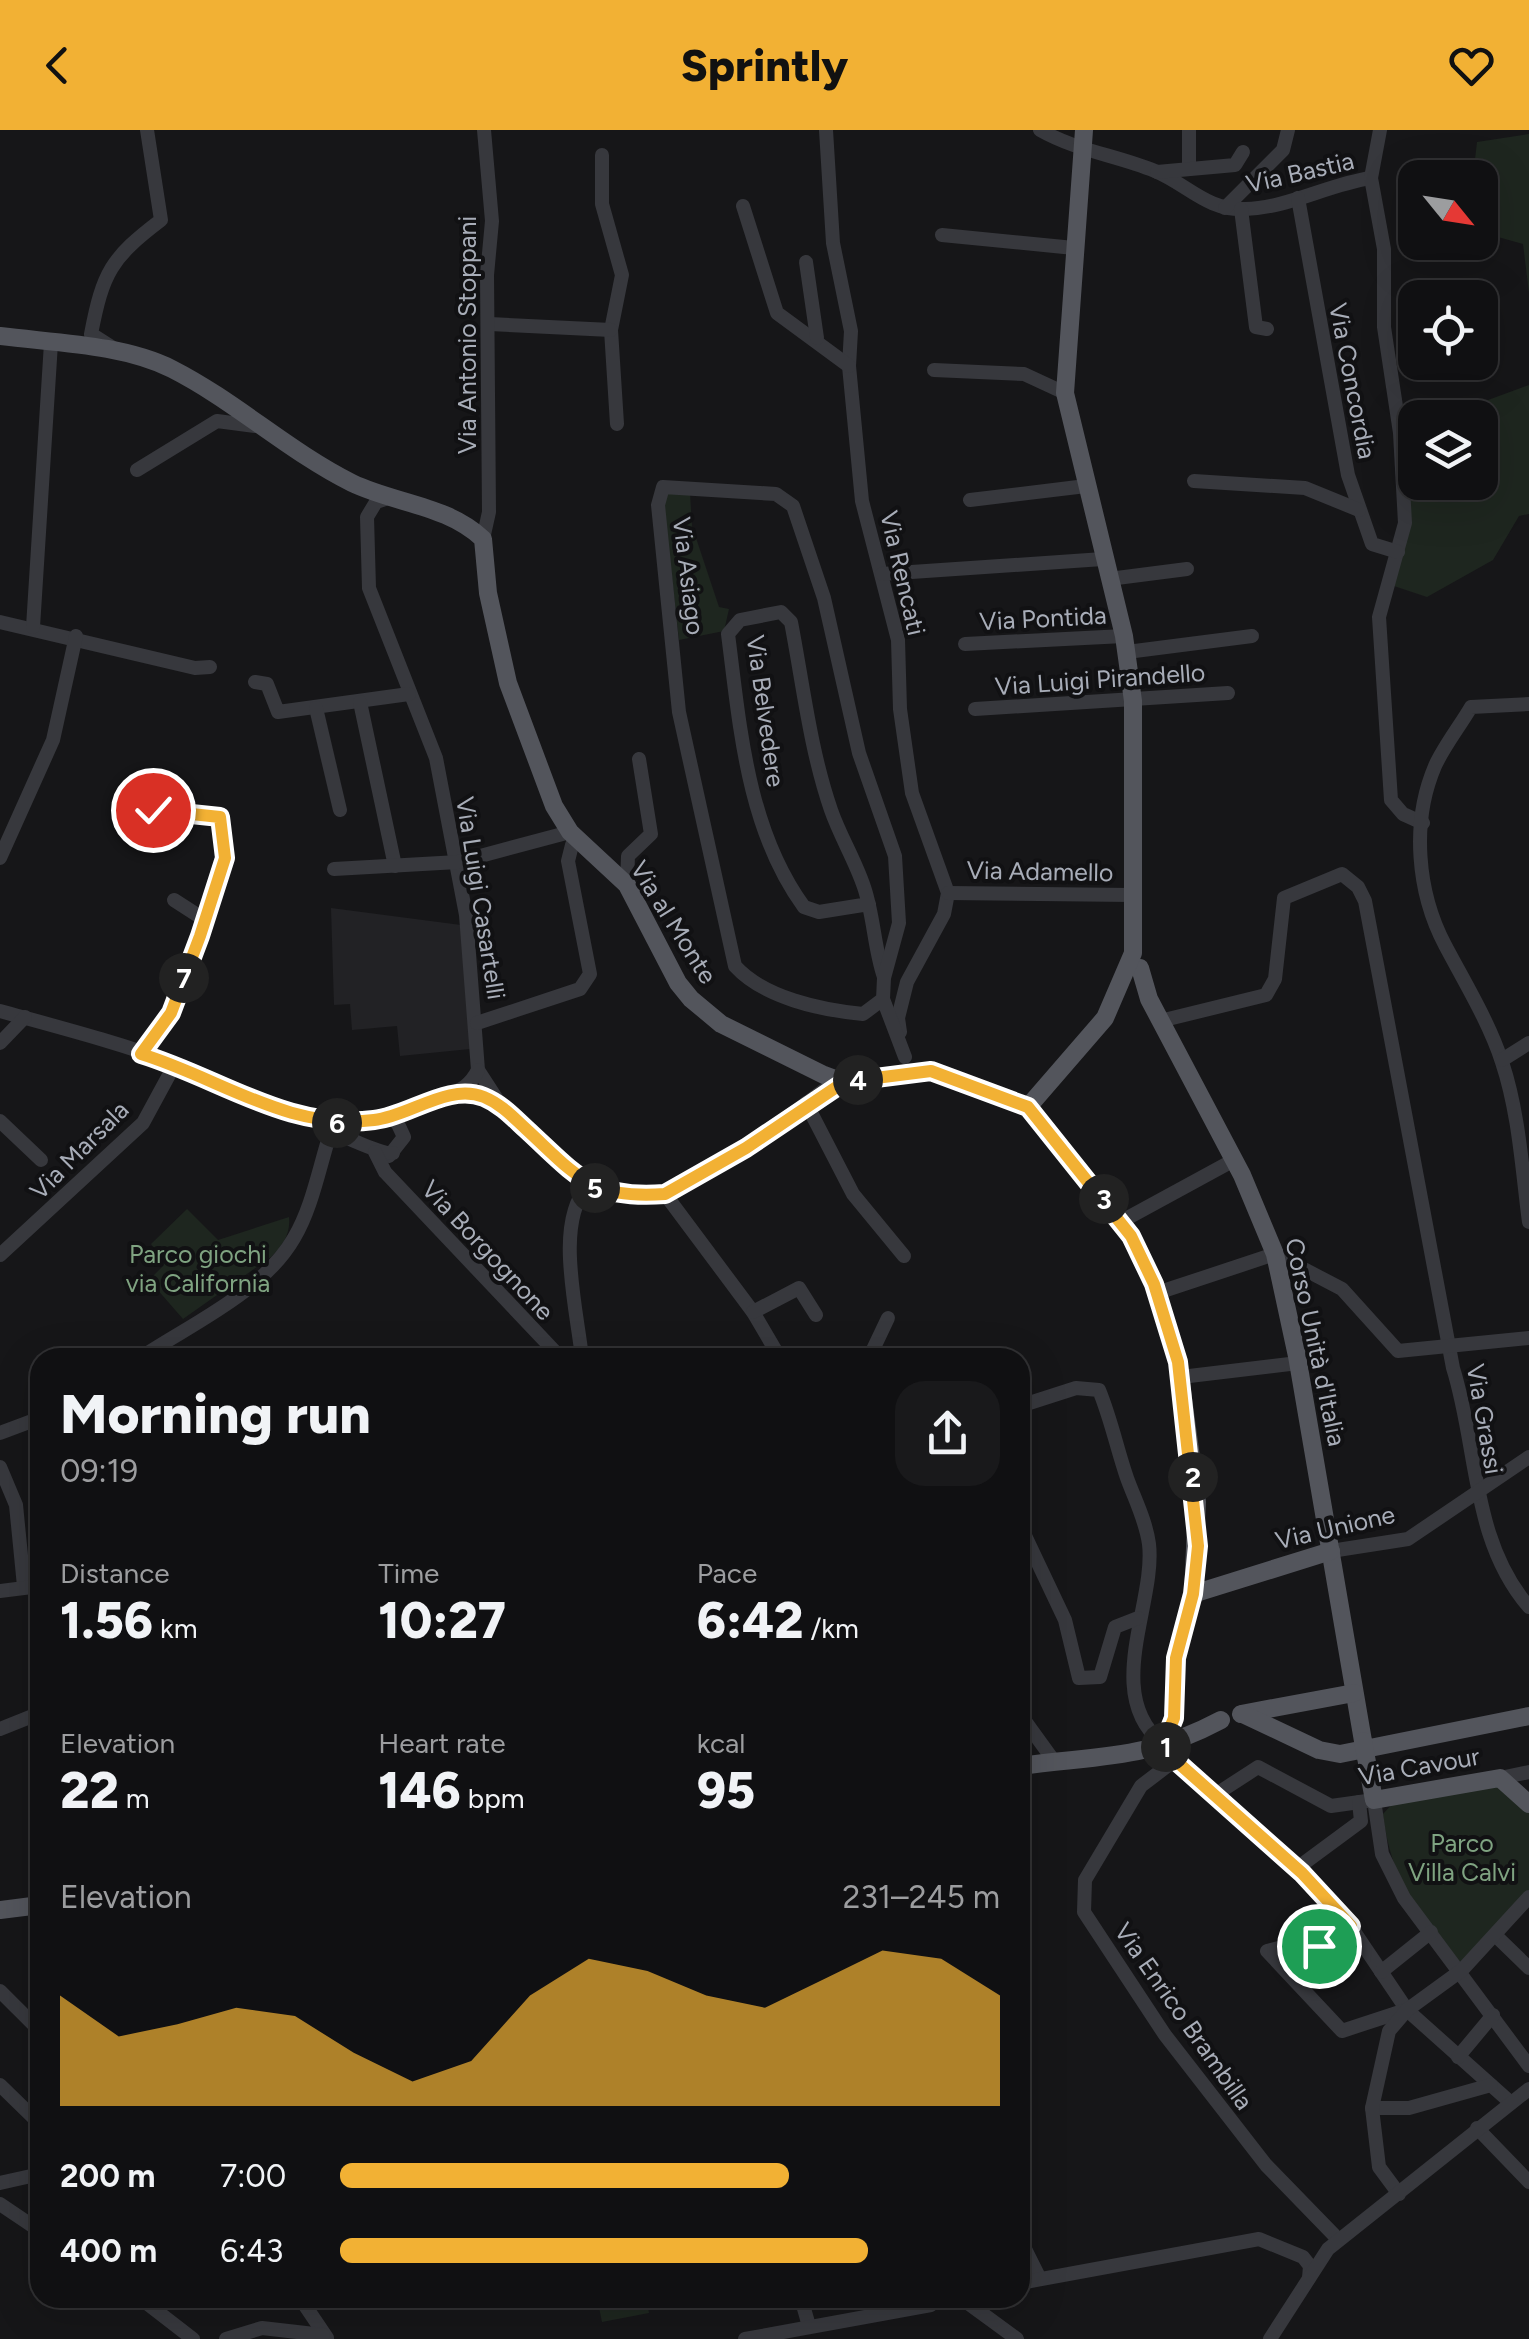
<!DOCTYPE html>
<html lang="en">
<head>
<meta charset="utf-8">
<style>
	body { margin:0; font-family:Figtree,sans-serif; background:#19191b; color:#f1f3f6; height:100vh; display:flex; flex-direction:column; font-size:38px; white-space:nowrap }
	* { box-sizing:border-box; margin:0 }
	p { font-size:32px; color:#9c9d9f }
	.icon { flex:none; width:55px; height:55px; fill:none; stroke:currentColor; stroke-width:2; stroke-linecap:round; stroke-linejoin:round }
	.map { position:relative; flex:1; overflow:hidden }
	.side { position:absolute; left:30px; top:1218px; width:1000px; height:960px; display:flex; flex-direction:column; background:#101012; border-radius:30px; box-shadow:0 10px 40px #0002,0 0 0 2px #303032 }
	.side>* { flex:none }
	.needle { width:65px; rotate:120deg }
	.tools { position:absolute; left:1398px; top:30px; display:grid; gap:20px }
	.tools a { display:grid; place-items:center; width:100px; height:100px; border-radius:20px; background:#101012; box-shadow:0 10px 40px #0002,0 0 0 2px #303032; font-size:50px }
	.pin { position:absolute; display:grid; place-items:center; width:85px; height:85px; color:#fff; margin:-42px; border:5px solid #fff; border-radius:50%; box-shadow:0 2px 10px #0007 }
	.km { position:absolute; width:50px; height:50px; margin:-25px; border-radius:50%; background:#222; color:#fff; font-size:28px; line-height:50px; text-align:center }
	.round { display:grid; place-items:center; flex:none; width:105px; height:105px; border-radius:30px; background:#19191b }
	.head { display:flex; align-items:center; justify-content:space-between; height:170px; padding:0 30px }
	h1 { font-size:55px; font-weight:800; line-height:75px }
	.stats { display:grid; grid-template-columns:repeat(3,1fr); gap:15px; height:170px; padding:10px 30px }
	.stats div { display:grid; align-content:center }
	.stats b { font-size:50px; font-weight:800 }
	.stats small { font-size:28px; font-weight:400 }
	.stats p { font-size:28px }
	.chart { height:280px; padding:20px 30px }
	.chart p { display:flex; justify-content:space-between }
	.chart svg { width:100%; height:180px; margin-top:10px; fill:#f2b134; opacity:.7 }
	ul { padding:0 30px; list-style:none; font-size:32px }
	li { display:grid; grid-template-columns:160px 120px 1fr; align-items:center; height:75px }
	li i { height:25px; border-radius:12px; background:#f2b134 }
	header { display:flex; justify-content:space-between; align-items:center; height:130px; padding:0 30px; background:#f2b134; color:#111; font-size:45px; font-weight:800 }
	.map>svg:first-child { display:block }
	.built { fill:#222225 }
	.green { fill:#1e261f }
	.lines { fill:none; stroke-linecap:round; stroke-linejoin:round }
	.minor { stroke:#37383d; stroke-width:14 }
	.major { stroke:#53555c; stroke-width:18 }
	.major-bridge { stroke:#53555c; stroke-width:18 }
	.route-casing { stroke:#fff; stroke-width:20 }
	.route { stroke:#f2b134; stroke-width:12 }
	.labels { text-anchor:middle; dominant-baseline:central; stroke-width:8; stroke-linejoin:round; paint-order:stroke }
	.street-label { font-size:25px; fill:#a8adb8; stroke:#111113 }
	.park-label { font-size:25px; fill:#7fa381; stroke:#111113 }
</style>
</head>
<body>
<header><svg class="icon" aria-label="back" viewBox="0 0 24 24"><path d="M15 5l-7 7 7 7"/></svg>Sprintly<svg class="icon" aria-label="heart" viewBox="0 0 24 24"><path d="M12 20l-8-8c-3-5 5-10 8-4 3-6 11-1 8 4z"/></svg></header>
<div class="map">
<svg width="1529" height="2209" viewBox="0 0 1529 2209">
	<rect width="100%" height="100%" fill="#161618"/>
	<path class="built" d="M331,778L461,795L470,919L400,926L397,896L352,900L350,874L334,875Z"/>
	<g class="green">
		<path d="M1529,4V163L1523,114L1480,102V48L1473,47L1477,12Z"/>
		<path d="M1529,255V384L1519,386L1493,430L1427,467L1388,454L1398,422L1400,303L1415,297V352H1480V288L1442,287Z"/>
		<path d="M669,361L690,363L692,396L719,477L729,479L724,501L679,510L663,368Z"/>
		<path d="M187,1079L218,1110L289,1087C291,1104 282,1116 271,1127L183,1189L149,1150L164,1135L151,1114Z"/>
		<path d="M1498,1652L1529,1681V1764L1460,1837C1420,1783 1391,1753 1383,1684L1395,1671Z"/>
		<path d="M597,2168H646L649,2183L602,2192Z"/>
	</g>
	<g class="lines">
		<g class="minor">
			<path d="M826,0L833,113L851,201L849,236L862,371L898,510L900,579L912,663L948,763L944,784L907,852L898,888L900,902"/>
			<path d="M1040,0C1077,21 1116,25 1155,41C1187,54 1207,81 1245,79C1288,78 1329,54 1371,48"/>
			<path d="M1380,0L1371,48L1384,119V197L1400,303L1405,393L1379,487L1391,670L1403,684L1423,693"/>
			<path d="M602,25V74L622,145L611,200L617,294"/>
			<path d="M1189,39V0"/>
			<path d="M1157,42L1235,35L1243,22"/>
			<path d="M1298,68L1348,345L1372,414L1398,422"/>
			<path d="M743,76L777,183L849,236"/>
			<path d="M1225,78L1283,20L1288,0"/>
			<path d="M1241,79L1256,197L1267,199"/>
			<path d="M942,105L1074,118"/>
			<path d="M806,132L817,208"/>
			<path d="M490,194L611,200"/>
			<path d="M113,218L91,204C103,142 111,128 161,90L147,0"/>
			<path d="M934,240L1024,244L1065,263"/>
			<path d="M137,340L217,291L255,296"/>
			<path d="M1194,351L1305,358L1359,380"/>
			<path d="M388,368L376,372L367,387L369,458L436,628L466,785L478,940L502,977"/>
			<path d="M970,370L1086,356"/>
			<path d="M483,409L489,382L487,145L492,91L484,0"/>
			<path d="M882,444L1103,429"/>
			<path d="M1109,449L1187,439"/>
			<path d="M0,492L195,538L210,537"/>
			<path d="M33,497L51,213"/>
			<path d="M965,514L1124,506"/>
			<path d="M1127,522L1252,506"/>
			<path d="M255,552L267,554L278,582L409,564"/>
			<path d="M360,572L395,736"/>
			<path d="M1529,574L1471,577C1460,596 1444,616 1435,636C1411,692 1417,762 1445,815C1465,853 1489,892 1502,932C1519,983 1522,1039 1529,1092"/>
			<path d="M316,578L340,680"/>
			<path d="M975,579L1228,563"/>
			<path d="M0,728L53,610L76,506"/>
			<path d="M334,739L458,732L570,702"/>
			<path d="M627,755L628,726L651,704L639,629"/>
			<path d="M948,763L1132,765"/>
			<path d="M174,770L205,790"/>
			<path d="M869,774L819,782L804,777C747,699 740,597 728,504L740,490L781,482L791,492C803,554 810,619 831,680C840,706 855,730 864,757C874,786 874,818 884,847"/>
			<path d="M883,869L863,884C821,880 764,868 735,836L679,582L658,375L663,357L776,364L793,376L824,468L859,623L895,726L899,793L884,848L883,869L905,927"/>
			<path d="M0,881C58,897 120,913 176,934C280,974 322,1020 436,970C456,961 468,960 478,940"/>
			<path d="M1160,891L1266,865L1275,849L1284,768L1342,744L1358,757L1365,771L1453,1238C1478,1317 1471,1410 1529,1477"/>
			<path d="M477,893L580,859L590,844L568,731L572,715L583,713"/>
			<path d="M0,913L25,887"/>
			<path d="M141,924L171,883L200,805L225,728L220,687L153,679"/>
			<path d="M1502,930L1529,913"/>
			<path d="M458,963C517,965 542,1029 588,1056C608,1067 642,1066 665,1064L746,1018L823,961L843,952"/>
			<path d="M806,973L853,1064L904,1126"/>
			<path d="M387,988L397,992L404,1007L389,1026"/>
			<path d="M0,991L41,1030"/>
			<path d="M329,998C339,1005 383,1025 393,1023"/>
			<path d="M375,1022L385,1042L561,1228"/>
			<path d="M665,1064L753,1182L780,1228"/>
			<path d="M1122,1091L1234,1030"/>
			<path d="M0,1125L143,993L175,934"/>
			<path d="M1157,1163L1275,1124L1342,1159L1398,1221L1529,1208"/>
			<path d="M753,1182L799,1158L816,1185"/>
			<path d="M140,1228C191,1194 263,1162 294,1108C312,1078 319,1038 330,1004L341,993"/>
			<path d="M582,1228C577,1179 554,1092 588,1056"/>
			<path d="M869,1228L888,1188"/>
			<path d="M1181,1247L1298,1233"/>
			<path d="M1020,1276L1076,1258L1099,1260C1111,1289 1117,1319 1127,1348C1135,1370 1146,1391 1149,1414C1156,1473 1102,1564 1162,1613"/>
			<path d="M0,1303L40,1288"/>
			<path d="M0,1337L16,1375L24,1456"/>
			<path d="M1020,1395L1065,1490L1079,1548L1100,1547L1115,1497L1138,1488"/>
			<path d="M1331,1421L1408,1409L1529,1327"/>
			<path d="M0,1461L40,1456"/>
			<path d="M1020,1584L1054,1631"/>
			<path d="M0,1599L40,1583"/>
			<path d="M1171,1622L1301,1743L1351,1797L1407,1880L1510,1972"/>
			<path d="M1175,1630L1141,1656L1085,1750L1084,1782L1165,1905L1266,2035L1334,2105"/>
			<path d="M1500,1648L1529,1642"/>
			<path d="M1215,1665L1258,1637L1331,1676L1374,1670L1382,1724L1404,1768L1529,1936"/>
			<path d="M1296,1739L1361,1691L1359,1672"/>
			<path d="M1351,1797L1319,1816L1302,1812L1267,1821L1342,1901L1406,1880"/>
			<path d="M1495,1805L1529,1838"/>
			<path d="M1381,1842L1431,1802"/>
			<path d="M0,1861L40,1901"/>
			<path d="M1458,1927L1493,1885"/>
			<path d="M0,1955L40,1994"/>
			<path d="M1372,1978H1409L1491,1955"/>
			<path d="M1477,1998L1529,2052"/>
			<path d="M0,2053L40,2044"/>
			<path d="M1399,2064L1379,2037L1372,1978L1389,1901L1407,1880L1462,1840L1529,1767"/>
			<path d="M0,2074L40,2101"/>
			<path d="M1020,2109L1040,2149"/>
			<path d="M1020,2153L1259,2109L1303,2127L1310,2136L1309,2148"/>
			<path d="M140,2168L193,2209"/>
			<path d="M300,2168L327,2208"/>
			<path d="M801,2168L809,2196"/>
			<path d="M961,2168L1017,2209"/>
			<path d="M226,2209L262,2198L323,2205"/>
			<path d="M745,2209L931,2175L937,2168"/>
			<path d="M1270,2209L1328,2119L1529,1959"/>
		</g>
		<g class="major">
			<path d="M0,206C54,213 122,214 172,239C235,271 288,321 352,353C396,374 447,375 483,409L488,463L508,553L554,676L570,702L627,755L678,853L691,869L721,894L824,945L843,952L931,941L1028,977L1131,1106L1154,1154L1178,1231L1197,1372L1193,1464L1176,1528L1174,1588L1166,1608L1153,1620"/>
			<path d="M1140,838L1149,869L1242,1045L1275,1124L1297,1226L1363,1611"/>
			<path d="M1028,977L1105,888L1133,823V571L1124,506L1065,263L1084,0"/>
			<path d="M1193,1464L1331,1421"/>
			<path d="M1241,1584L1354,1563"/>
			<path d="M1243,1584L1319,1620L1340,1624L1529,1586"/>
			<path d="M1366,1627L1374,1670L1500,1648L1529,1674"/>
			<path d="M1020,1636C1101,1625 1146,1630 1221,1590"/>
			<path d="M0,1780L40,1775"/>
		</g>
		<path class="major-bridge" d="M1363,1611L1366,1627"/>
	</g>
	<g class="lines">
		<g class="route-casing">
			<path id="route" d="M153,680L220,687L225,728L200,806L171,883L141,924C220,948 288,1001 374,990C410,986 448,953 484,967C501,974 513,987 526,999C576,1045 591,1070 665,1064L746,1018L844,952L931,941L1028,977L1131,1106L1154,1154L1178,1232L1198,1416L1193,1464L1176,1528L1174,1588L1166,1608L1153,1620L1168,1616L1175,1630L1302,1743L1351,1796L1319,1816"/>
		</g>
		<use href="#route" class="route"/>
	</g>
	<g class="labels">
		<g class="street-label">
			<text transform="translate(1300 42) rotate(-13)">Via Bastia</text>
			<text transform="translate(467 205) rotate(-90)">Via Antonio Stoppani</text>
			<text transform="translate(1353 251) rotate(79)">Via Concordia</text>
			<text transform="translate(903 443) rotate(77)">Via Rencati</text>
			<text transform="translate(689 446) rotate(83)">Via Asiago</text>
			<text transform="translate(1043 488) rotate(-3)">Via Pontida</text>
			<text transform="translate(1100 549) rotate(-4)">Via Luigi Pirandello</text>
			<text transform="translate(766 581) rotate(82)">Via Belvedere</text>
			<text transform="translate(1040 741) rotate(1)">Via Adamello</text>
			<text transform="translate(481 768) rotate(81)">Via Luigi Casartelli</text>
			<text transform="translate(674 792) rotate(58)">Via al Monte</text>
			<text transform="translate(79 1020) rotate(-45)">Via Marsala</text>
			<text transform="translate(488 1120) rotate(47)">Via Borgognone</text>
			<text transform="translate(1316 1212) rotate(78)">Corso Unità d'Italia</text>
			<text transform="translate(1485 1289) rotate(80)">Via Grassi</text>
			<text transform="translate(1335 1397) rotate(-13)">Via Unione</text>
			<text transform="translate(1419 1636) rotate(-10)">Via Cavour</text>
			<text transform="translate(1184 1886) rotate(55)">Via Enrico Brambilla</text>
		</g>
		<g class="park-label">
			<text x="198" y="1124">Parco giochi<tspan x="198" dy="29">via California</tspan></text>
			<text x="1462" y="1713">Parco<tspan x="1462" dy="29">Villa Calvi</tspan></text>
		</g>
	</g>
</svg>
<div class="tools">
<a><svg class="needle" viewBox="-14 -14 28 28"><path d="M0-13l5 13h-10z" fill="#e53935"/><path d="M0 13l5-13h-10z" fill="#9c9d9f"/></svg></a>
<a><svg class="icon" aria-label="locate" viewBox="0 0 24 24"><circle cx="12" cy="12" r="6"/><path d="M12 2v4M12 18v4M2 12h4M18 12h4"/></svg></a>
<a><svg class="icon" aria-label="layers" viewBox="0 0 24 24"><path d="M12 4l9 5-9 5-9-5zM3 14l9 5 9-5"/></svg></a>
</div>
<div class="pin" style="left:1319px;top:1816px;background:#1e9e55"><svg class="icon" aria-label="arrive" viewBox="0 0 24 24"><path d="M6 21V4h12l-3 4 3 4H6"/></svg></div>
<div class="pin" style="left:153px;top:680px;background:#d93025"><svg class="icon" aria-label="check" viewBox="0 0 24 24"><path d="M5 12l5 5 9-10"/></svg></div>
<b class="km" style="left:1166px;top:1617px">1</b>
<b class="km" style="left:1193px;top:1347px">2</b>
<b class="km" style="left:1104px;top:1069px">3</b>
<b class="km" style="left:858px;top:950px">4</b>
<b class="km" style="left:595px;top:1058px">5</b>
<b class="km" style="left:337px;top:993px">6</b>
<b class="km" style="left:184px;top:848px">7</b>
<section class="side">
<div class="head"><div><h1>Morning run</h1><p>09:19</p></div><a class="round"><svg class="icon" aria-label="share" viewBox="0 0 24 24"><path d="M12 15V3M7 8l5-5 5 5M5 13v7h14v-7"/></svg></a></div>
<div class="stats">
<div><p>Distance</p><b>1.56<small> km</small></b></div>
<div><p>Time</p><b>10:27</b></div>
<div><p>Pace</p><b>6:42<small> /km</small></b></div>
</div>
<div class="stats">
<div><p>Elevation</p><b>22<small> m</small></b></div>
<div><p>Heart rate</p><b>146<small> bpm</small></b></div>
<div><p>kcal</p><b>95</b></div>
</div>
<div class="chart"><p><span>Elevation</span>231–245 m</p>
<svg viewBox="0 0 160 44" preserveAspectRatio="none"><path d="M0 44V17L10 27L20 24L30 20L40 22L50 31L60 38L70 33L80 17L90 8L100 11L110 17L120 20L130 13L140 6L150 8L160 17V44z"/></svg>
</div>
<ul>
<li><b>200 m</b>7:00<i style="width:68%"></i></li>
<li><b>400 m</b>6:43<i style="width:80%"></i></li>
</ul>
</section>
</div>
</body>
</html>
